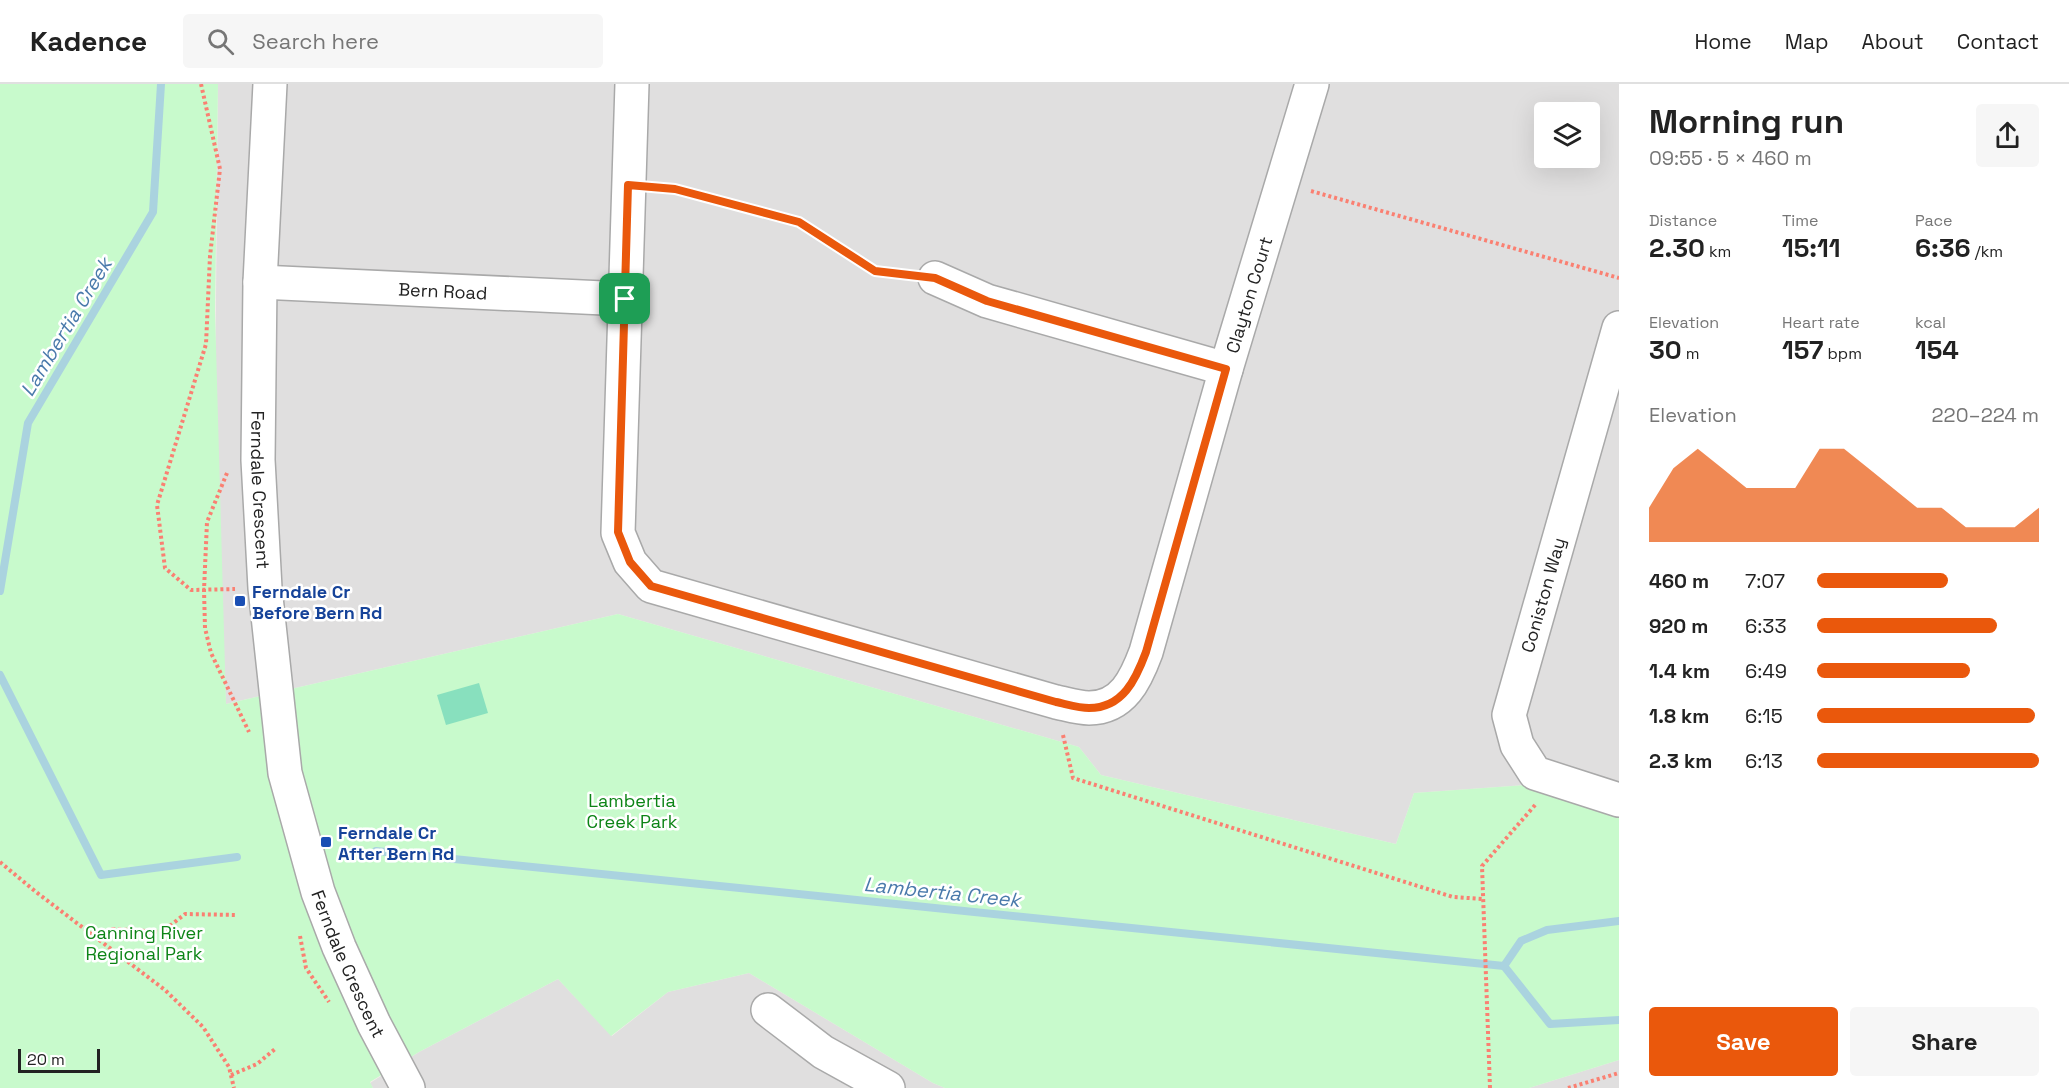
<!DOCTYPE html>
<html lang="en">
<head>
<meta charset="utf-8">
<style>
	body { margin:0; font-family:"Space Grotesk",sans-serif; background:#f6f6f6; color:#222; height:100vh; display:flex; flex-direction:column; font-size:22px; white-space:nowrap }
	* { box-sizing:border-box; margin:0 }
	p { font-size:20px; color:#767676 }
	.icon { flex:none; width:33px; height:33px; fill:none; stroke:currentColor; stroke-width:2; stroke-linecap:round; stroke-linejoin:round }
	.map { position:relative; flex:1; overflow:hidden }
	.panel { display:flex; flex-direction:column; background:#fff; width:450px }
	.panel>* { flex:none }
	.controls { position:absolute; left:1534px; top:18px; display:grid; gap:12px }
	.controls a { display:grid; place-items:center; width:66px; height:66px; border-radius:6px; background:#fff; box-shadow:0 6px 24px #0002; font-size:30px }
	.scale { position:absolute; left:18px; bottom:15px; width:82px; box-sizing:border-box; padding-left:6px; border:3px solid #222; border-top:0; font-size:16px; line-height:21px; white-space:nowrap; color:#222; -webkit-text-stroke:4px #fff; paint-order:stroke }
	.pin { position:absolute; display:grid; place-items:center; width:51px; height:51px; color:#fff; margin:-26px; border-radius:12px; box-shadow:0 3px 9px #0006 }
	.round { display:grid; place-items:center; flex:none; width:63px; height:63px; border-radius:6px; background:#f6f6f6 }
	.head { display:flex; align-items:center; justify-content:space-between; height:102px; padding:0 30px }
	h1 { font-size:33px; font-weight:600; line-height:45px }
	.metrics { display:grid; grid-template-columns:repeat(3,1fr); gap:9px; height:102px; padding:6px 30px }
	.metrics div { display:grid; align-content:center }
	.metrics b { font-size:26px; font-weight:600 }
	.metrics small { font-size:16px; font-weight:400 }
	.metrics p { font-size:16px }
	.chart { height:168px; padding:12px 30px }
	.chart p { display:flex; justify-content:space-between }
	.chart svg { width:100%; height:108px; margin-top:6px; fill:#ea580c; opacity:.7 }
	.cta { display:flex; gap:12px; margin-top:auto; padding:12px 30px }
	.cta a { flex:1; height:69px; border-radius:6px; background:#ea580c; color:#fff; font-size:24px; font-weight:600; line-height:69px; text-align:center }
	.cta a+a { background:#f6f6f6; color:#222 }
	ul { padding:0 30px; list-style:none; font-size:20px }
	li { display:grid; grid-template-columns:96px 72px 1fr; align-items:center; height:45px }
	li i { height:15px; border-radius:8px; background:#ea580c }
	header { display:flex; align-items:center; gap:36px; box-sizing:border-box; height:84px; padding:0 30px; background:#fff; border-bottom:2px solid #e0e0e0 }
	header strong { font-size:28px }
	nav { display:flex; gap:33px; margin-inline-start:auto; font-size:21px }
	.search { width:420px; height:54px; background:#f6f6f6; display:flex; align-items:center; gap:15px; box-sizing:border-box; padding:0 21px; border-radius:6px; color:#767676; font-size:22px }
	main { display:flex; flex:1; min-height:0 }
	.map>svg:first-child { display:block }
	.residential { fill:#e0dfdf; fill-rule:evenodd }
	.park { fill:#c8facc }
	.pitch { fill:#88e0be }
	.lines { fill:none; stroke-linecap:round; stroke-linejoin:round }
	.stream { stroke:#aad3df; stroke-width:8 }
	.minor-casing { stroke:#a9a9a9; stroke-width:36 }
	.path { stroke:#fa8072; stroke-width:4; stroke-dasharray:3 3; stroke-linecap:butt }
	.minor { stroke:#fff; stroke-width:33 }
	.route-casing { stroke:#fff; stroke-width:12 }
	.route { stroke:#ea580c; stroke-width:8 }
	.transit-dot { fill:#1a4fb4; stroke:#fff; stroke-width:2 }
	.labels { text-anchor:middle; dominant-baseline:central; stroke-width:5; stroke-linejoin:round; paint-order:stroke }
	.street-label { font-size:18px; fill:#222; stroke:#fff }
	.transit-label { font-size:18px; font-weight:bold; fill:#164399; stroke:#fff; text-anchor:start }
	.park-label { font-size:18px; fill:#0c8416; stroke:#fff }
	.water-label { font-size:20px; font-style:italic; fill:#4a7aab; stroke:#fff }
</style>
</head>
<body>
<header>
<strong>Kadence</strong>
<div class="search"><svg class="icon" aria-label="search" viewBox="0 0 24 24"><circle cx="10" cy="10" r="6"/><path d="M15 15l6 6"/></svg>Search here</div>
<nav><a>Home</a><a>Map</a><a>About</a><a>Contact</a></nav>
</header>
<main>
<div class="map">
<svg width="1619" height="1004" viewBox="0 0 1619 1004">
	<rect width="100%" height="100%" fill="#f2efe9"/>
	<g class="residential">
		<path d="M218,0H1619V734L1527,701L1414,709L1396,760L1101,691L1079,663L618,530L226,620L214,428ZM1545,28H1590V74H1545Z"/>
		<path d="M749,889L933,999L945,1004H373L370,999L419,968L558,895L612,952L668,908Z"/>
		<path d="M1619,976V1004H1529Z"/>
	</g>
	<path class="park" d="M0,0H218L215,227L226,620L618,530L1079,663L1101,691L1396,760L1414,709L1527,701L1619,734V976L1529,1004H945L933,999L749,889L668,908L611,952L558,895L419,968L370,998L373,1004H0Z"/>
	<path class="pitch" d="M479,599L488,629L446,641L437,611Z"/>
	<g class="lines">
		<g class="stream">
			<path d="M0,507L28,339L153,128L161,0"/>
			<path d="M0,591L101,791L237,773"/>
			<path d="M376,767L1504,882"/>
			<path d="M1504,882L1550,940L1619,936"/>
			<path d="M1504,882L1521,857L1547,846L1619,837"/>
		</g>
		<g class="minor-casing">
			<g id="minor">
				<path id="s1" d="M270,0L260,198L258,376L265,504L285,689L318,808L339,863L374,940L408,1004"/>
				<path id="s2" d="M632,0L618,449L630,478L651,502L1056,618C1066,620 1078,624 1089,624C1123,624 1136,595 1146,568L1226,285L1312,0"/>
				<path d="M935,194L987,217L1226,285"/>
				<path id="s3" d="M260,198L625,215"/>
				<path d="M1619,244L1509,631L1517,661L1535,689L1619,716"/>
				<path d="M768,926L823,968L888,1004"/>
			</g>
		</g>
		<g class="path">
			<path d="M201,0L220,85L210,172L206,260L157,421L165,484L191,506L235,505"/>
			<path d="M658,103L675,105L799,138L875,187L908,191"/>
			<path d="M1311,107L1619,194"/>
			<path d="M227,389L207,438L204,506L205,544L211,569L249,648"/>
			<path d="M1063,651L1073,694L1453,813L1483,815"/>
			<path d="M0,778L36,808L165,906L203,943L229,983L234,1004"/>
			<path d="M300,852L306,884L329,918"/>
			<path d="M97,855L113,845L162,848L185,830L237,831"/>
			<path d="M231,991L257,980L275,965"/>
			<path d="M1490,1004L1482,782L1536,720"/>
			<path d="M1568,1004L1619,989"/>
		</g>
		<use href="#minor" class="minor"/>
	</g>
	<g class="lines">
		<g class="route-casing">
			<path id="route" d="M628,101L675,105L799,138L875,187L935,194L987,217L1226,285L1146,568C1136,595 1123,624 1089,624C1079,624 1066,620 1056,618L651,502L630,478L618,448Z"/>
		</g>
		<use href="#route" class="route"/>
	</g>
	<g class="transit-dot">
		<rect x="234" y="511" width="12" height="12" rx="3"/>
		<rect x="320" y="752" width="12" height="12" rx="3"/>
	</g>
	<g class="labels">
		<g class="street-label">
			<text stroke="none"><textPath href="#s3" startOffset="183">Bern Road</textPath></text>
			<text stroke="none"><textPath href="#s2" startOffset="1425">Clayton Court</textPath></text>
			<text stroke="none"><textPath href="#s1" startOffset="406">Ferndale Crescent</textPath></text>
			<text transform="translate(1543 511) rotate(-74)">Coniston Way</text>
			<text stroke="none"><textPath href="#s1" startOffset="892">Ferndale Crescent</textPath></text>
		</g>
		<g class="transit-label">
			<text x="252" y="507">Ferndale Cr<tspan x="252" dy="21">Before Bern Rd</tspan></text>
			<text x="338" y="748">Ferndale Cr<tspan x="338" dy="21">After Bern Rd</tspan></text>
		</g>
		<g class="park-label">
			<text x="632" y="716">Lambertia<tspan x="632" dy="21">Creek Park</tspan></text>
			<text x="144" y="848">Canning River<tspan x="144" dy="21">Regional Park</tspan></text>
		</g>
		<g class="water-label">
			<text transform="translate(66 243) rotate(-59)">Lambertia Creek</text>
			<text transform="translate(942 808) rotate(6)">Lambertia Creek</text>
		</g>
	</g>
</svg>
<div class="controls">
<a><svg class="icon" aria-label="layers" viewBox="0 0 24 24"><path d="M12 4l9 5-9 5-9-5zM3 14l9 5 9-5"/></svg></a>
</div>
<div class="scale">20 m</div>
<div class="pin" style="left:625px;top:215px;background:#1e9e55"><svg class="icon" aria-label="arrive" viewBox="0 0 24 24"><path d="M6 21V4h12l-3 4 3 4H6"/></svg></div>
</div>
<section class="panel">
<div class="head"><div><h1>Morning run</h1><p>09:55 · 5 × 460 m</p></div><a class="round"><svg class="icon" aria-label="share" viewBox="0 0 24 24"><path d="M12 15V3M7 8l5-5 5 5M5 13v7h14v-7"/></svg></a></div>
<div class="metrics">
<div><p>Distance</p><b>2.30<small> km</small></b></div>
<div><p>Time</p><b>15:11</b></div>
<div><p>Pace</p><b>6:36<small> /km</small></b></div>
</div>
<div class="metrics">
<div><p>Elevation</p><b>30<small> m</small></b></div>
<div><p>Heart rate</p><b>157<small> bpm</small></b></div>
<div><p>kcal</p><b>154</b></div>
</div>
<div class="chart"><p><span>Elevation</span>220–224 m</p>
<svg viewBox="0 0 160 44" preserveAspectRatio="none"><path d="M0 44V30L10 14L20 6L30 14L40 22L50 22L60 22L70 6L80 6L90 14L100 22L110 30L120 30L130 38L140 38L150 38L160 30V44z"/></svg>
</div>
<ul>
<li><b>460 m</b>7:07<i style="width:59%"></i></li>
<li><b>920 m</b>6:33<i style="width:81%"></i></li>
<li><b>1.4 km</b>6:49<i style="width:69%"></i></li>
<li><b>1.8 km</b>6:15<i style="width:98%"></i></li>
<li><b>2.3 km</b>6:13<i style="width:100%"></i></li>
</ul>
<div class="cta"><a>Save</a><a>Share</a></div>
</section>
</main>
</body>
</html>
